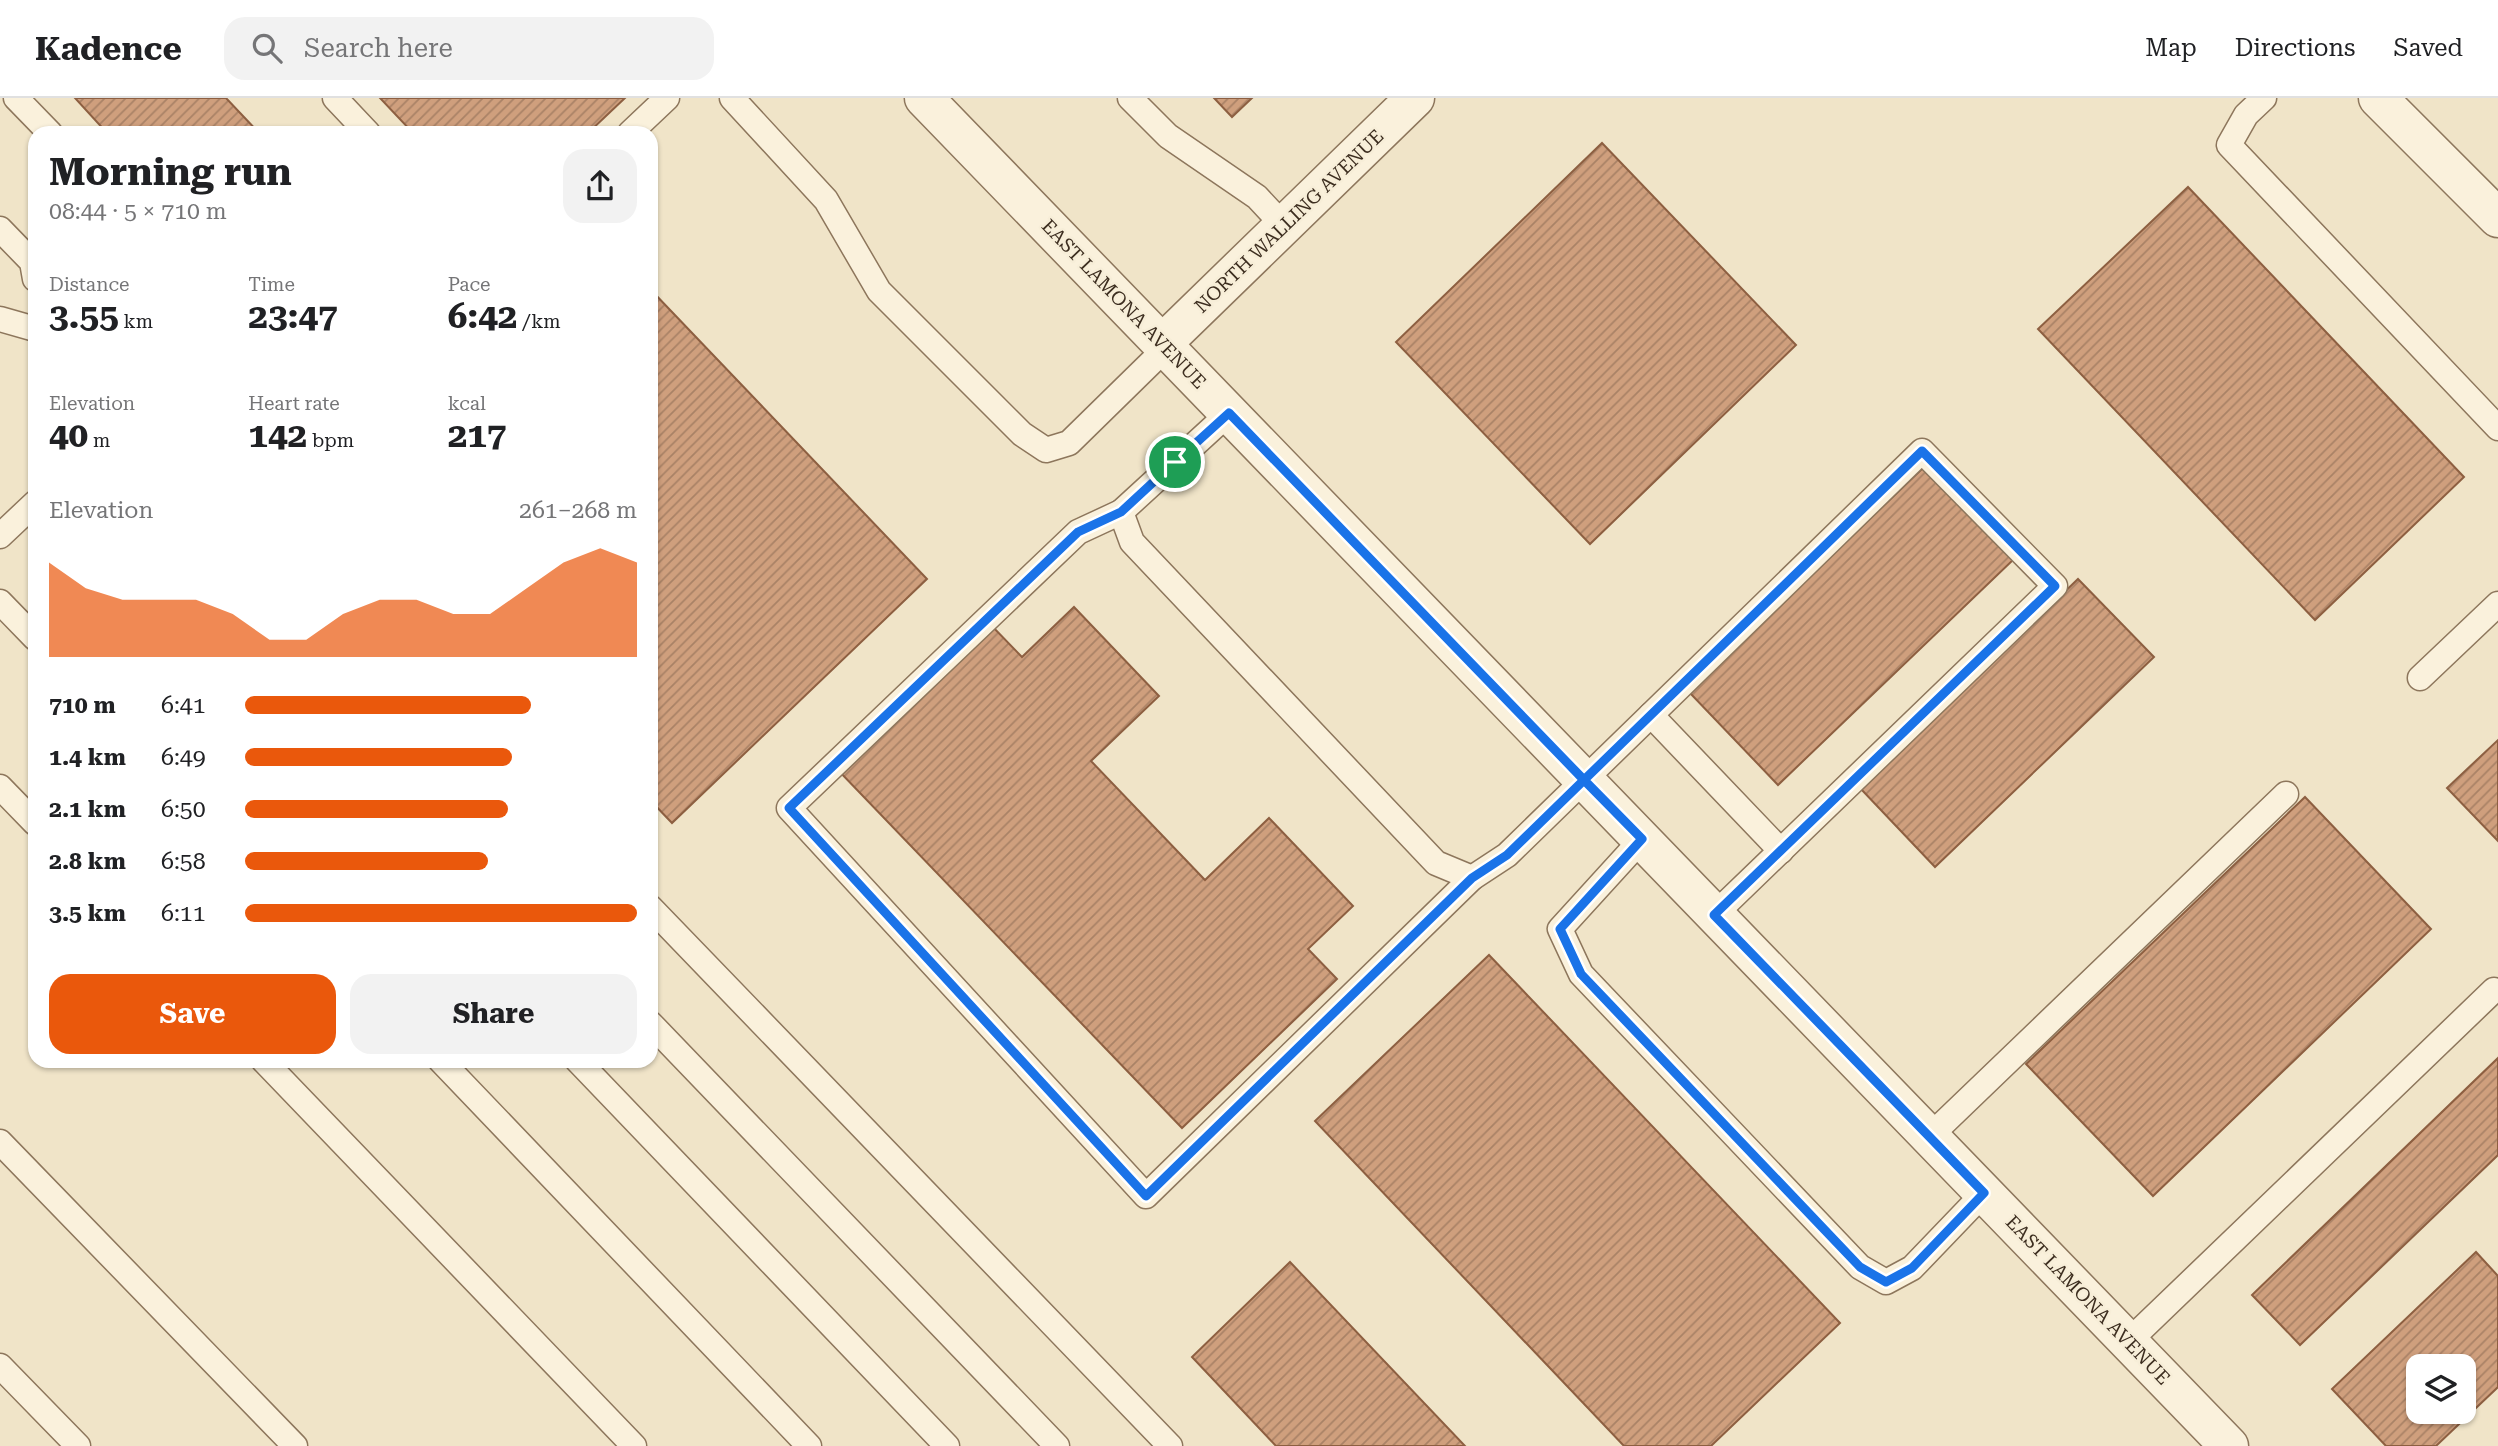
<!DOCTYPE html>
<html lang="en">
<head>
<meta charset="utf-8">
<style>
	body { margin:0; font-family:"Roboto Serif",serif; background:#f2f2f2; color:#202124; height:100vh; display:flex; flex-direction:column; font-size:26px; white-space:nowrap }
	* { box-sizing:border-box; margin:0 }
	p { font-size:23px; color:#757577 }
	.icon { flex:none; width:38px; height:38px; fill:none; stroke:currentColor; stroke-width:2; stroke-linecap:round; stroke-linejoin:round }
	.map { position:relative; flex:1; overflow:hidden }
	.sheet { position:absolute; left:28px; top:28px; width:630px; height:942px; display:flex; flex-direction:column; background:#fff; border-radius:21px; box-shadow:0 2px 5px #0004 }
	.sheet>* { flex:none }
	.controls { position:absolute; left:2406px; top:1256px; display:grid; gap:14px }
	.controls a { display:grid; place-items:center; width:70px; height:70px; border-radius:14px; background:#fff; box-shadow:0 2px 5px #0004; font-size:35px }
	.pin { position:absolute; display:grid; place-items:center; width:60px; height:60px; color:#fff; margin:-30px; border:4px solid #fff; border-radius:50%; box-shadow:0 2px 7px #0007 }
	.round { display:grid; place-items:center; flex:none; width:74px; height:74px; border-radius:21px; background:#f2f2f2 }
	.head { display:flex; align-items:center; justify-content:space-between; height:119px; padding:0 21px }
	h1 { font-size:38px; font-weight:700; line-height:52px }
	.stats { display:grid; grid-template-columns:repeat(3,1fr); gap:10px; height:119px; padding:7px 21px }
	.stats div { display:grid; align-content:center }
	.stats b { font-size:35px; font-weight:700 }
	.stats small { font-size:19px; font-weight:400 }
	.stats p { font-size:19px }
	.chart { height:196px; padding:14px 21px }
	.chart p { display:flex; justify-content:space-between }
	.chart svg { width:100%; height:126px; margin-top:7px; fill:#ea580c; opacity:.7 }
	.cta { display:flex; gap:14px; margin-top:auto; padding:14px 21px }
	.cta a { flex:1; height:80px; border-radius:21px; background:#ea580c; color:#fff; font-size:28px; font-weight:700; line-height:80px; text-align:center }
	.cta a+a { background:#f2f2f2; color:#202124 }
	ul { padding:0 21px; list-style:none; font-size:23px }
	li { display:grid; grid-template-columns:112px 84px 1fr; align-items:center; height:52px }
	li i { height:18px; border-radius:9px; background:#ea580c }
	header { display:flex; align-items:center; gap:42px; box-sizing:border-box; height:98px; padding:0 35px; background:#fff; border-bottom:2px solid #e0e0e0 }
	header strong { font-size:33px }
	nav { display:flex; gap:38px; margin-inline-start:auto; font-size:24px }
	.search { width:490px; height:63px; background:#f2f2f2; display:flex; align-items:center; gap:18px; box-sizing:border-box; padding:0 24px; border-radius:21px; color:#757577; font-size:26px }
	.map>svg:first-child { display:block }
	.building { fill:url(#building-hatch); stroke:#8d5f41; stroke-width:2; fill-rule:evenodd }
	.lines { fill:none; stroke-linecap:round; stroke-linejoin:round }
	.lane-casing { stroke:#8d765c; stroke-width:27 }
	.street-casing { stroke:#8d765c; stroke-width:41 }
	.lane { stroke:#faf1dc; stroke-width:24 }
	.street { stroke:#faf1dc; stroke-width:38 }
	.route-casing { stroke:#fff; stroke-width:14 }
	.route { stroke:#1a73e8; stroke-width:9 }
	.labels { text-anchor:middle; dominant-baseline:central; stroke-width:5; stroke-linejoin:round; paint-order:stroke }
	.street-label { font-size:19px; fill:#3d2e20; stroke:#f7eed8 }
</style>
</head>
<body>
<header>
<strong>Kadence</strong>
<div class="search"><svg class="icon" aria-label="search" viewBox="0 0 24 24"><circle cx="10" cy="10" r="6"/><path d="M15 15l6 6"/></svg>Search here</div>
<nav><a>Map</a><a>Directions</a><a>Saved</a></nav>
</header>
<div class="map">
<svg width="2498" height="1348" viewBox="0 0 2498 1348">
	<defs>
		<pattern id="building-hatch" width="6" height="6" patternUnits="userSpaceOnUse" patternTransform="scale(1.75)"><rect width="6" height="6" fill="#cf9f7d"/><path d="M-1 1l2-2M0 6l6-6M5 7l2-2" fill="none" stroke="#a98266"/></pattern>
	</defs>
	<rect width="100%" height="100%" fill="#f0e4c8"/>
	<g class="building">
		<path d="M75,0H226L259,35H107Z"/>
		<path d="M380,0H625L588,35H413Z"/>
		<path d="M1214,0H1252L1232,19Z"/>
		<path d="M1602,45L1796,247L1590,446L1396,244Z"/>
		<path d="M2188,89L2464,379L2315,522L2038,231Z"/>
		<path d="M651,192L927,481L672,725L651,703Z"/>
		<path d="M1925,368L2014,461L1778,687L1689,594Z"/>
		<path d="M2078,481L2154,559L1935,769L1860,690Z"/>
		<path d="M1074,509L1159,598L1091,663L1205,782L1269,720L1353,808L1308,851L1337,881L1182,1030L836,670L988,524L1022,559Z"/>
		<path d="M2498,642V743L2447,690Z"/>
		<path d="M2305,699L2431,831L2153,1098L2026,966Z"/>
		<path d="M1489,857L1840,1225L1711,1348H1624L1315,1023Z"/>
		<path d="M2498,960V1057L2300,1247L2252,1197Z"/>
		<path d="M2476,1154L2498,1178V1289L2436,1348H2386L2332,1291ZM2418,1269H2464V1314H2418Z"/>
		<path d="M1290,1164L1465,1348H1276L1192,1259Z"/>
	</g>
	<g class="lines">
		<g class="lane-casing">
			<g id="lane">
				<path d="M16,0L50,35"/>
				<path d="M335,0L368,35"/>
				<path d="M732,0L826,102L879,193L1022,336L1046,352L1069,345L1166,250"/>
				<path d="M1130,0L1168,38L1257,99L1284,128"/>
				<path d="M2264,0L2246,17L2229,47L2498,330"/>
				<path d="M630,35L667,0"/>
				<path d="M0,131L32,164L35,181"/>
				<path d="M0,221L35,231"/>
				<path d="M1229,315L1121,414L1132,444L1436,765L1472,780L1507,757L1922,353L2055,488L1714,817"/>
				<path d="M1121,414L1078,434L789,710L1146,1098L1472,780"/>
				<path d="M0,438L35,405"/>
				<path d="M0,504L35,540"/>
				<path d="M2420,580L2498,506"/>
				<path d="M1651,617L1781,753"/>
				<path d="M0,689L35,725"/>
				<path d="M1642,741L1560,831L1581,876L1860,1169L1886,1184L1912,1170L1984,1095"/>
				<path d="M651,810L1170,1348"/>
				<path d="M651,926L1057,1348"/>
				<path d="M263,962L634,1348"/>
				<path d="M440,962L809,1348"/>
				<path d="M577,962L947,1348"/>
				<path d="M1929,1039L2286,696"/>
				<path d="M0,1044L295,1348"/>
				<path d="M2128,1244L2494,892"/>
				<path d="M0,1268L78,1348"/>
			</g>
		</g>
		<g class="street-casing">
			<g id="street">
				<path d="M924,0L2229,1348"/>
				<path d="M2378,0L2498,120"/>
				<path d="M1162,246L1415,0"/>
			</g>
		</g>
		<use href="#lane" class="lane"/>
		<use href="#street" class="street"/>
	</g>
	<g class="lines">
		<g class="route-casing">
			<path id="route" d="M1175,364L1121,414L1078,434L789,710L1146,1098L1472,780L1507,757L1584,682L1642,741L1560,831L1581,876L1860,1169L1886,1184L1912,1170L1984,1095L1714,817L2055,488L1922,353L1584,682L1229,315L1175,364"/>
		</g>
		<use href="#route" class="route"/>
	</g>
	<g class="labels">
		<g class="street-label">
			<text transform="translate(1289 123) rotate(-44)">NORTH WALLING AVENUE</text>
			<text transform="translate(1124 206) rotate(46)">EAST LAMONA AVENUE</text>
			<text transform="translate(2088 1202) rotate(46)">EAST LAMONA AVENUE</text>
		</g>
	</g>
</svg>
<div class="controls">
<a><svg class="icon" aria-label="layers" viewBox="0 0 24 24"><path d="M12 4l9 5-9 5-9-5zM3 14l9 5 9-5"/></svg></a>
</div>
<div class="pin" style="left:1175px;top:364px;background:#1e9e55"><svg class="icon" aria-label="arrive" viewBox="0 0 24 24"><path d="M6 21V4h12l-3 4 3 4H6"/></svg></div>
<section class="sheet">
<div class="head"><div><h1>Morning run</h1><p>08:44 · 5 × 710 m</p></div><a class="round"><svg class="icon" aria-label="share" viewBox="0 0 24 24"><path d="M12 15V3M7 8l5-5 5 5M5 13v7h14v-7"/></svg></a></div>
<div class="stats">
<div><p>Distance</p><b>3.55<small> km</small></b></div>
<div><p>Time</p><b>23:47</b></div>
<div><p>Pace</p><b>6:42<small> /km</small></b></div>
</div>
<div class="stats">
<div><p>Elevation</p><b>40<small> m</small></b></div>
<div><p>Heart rate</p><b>142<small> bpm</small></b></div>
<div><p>kcal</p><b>217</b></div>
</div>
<div class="chart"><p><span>Elevation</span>261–268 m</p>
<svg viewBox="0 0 160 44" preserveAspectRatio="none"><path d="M0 44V11L10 20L20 24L30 24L40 24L50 29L60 38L70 38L80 29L90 24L100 24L110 29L120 29L130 20L140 11L150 6L160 11V44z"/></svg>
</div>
<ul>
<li><b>710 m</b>6:41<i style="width:73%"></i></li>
<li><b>1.4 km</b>6:49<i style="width:68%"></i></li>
<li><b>2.1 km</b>6:50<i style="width:67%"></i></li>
<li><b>2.8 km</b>6:58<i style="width:62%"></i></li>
<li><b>3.5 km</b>6:11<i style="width:100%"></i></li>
</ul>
<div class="cta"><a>Save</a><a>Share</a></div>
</section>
</div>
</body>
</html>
